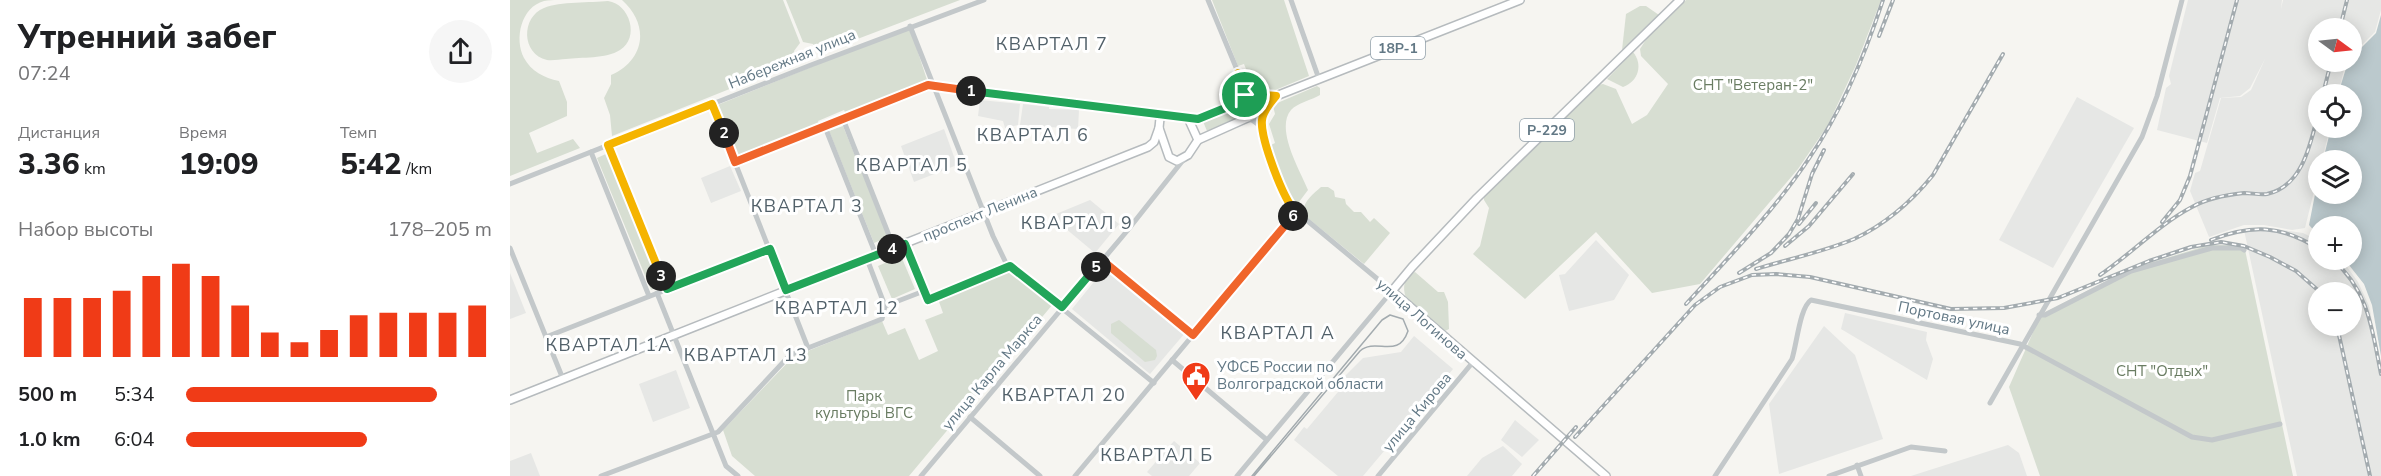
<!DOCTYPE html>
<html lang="ru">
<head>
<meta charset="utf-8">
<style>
	body { margin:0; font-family:"Nunito Sans",sans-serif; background:#f6f6f6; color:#202124; height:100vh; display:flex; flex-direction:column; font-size:22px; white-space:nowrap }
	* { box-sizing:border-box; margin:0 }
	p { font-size:20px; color:#757577 }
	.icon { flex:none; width:33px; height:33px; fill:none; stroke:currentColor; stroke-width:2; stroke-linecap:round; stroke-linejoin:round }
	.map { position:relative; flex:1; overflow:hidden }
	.sheet { display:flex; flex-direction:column; background:#fff; width:510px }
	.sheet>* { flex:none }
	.needle { width:39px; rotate:105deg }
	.controls { position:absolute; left:1798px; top:18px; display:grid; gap:12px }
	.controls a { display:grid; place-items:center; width:54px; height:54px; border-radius:50%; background:#fff; box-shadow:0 3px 15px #0003; font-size:30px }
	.pin { position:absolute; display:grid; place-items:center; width:51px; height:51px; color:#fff; margin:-26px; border:3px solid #fff; border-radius:50%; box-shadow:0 2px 6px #0007 }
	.km { position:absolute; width:30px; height:30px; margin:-15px; border-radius:50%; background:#222; color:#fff; font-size:16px; line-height:30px; text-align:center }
	.round { display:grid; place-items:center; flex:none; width:63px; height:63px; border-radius:32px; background:#f6f6f6 }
	.head { display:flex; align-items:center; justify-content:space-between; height:102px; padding:0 18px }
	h1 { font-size:33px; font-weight:800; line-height:45px }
	.figures { display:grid; grid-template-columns:repeat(3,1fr); gap:9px; height:102px; padding:6px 18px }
	.figures div { display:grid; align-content:center }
	.figures b { font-size:30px; font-weight:800 }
	.figures small { font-size:16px; font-weight:400 }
	.figures p { font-size:16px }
	.chart { height:168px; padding:12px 18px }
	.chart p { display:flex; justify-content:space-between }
	.chart svg { width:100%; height:108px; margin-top:6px; stroke:#f03b17; stroke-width:6 }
	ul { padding:0 18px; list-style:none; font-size:20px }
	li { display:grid; grid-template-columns:96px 72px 1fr; align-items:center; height:45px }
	li i { height:15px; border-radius:8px; background:#f03b17 }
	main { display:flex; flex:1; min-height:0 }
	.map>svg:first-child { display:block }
	.built { fill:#e6e7e5; fill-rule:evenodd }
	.green { fill:#d7ded2 }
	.water { fill:#bbc9cd }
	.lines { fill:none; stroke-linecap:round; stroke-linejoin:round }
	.major-casing { stroke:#b6bbbe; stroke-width:10 }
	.minor { stroke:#c3c8ca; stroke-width:5 }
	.major { stroke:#fff; stroke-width:7 }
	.tram { stroke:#a3abaf; stroke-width:1.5 }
	.rail-casing { stroke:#a3abaf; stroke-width:4 }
	.rail { stroke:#fff; stroke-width:1.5; stroke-dasharray:4.5; stroke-linecap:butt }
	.split-1-casing { stroke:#fff; stroke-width:12 }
	.split-2-casing { stroke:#fff; stroke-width:12 }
	.split-3-casing { stroke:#fff; stroke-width:12 }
	.split-4-casing { stroke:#fff; stroke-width:12 }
	.split-5-casing { stroke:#fff; stroke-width:12 }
	.split-6-casing { stroke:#fff; stroke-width:12 }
	.split-7-casing { stroke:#fff; stroke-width:12 }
	.split-1 { stroke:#22a559; stroke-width:8 }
	.split-2 { stroke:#f0652b; stroke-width:8 }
	.split-3 { stroke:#f5b400; stroke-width:8 }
	.split-4 { stroke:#22a559; stroke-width:8 }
	.split-5 { stroke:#22a559; stroke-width:8 }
	.split-6 { stroke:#f0652b; stroke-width:8 }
	.split-7 { stroke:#f5b400; stroke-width:8 }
	.labels { text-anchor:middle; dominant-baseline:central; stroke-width:6; stroke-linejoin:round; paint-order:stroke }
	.shield { fill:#fff; stroke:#91a0aa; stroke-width:1.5 }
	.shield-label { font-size:14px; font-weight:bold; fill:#627885 }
	.street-label { font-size:15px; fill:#627885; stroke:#fff }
	.park-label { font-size:15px; fill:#697c62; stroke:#fff }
	.poi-label { font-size:15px; fill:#627885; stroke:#fff; text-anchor:start }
	.quarter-label { font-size:18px; letter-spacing:1.5px; fill:#516069; stroke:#fff }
</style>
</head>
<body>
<main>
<section class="sheet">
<div class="head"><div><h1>Утренний забег</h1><p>07:24</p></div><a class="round"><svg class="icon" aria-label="share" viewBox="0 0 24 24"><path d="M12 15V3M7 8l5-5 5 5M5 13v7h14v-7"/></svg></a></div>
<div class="figures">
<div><p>Дистанция</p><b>3.36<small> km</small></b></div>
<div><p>Время</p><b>19:09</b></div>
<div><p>Темп</p><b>5:42<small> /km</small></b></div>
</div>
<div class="chart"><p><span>Набор высоты</span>178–205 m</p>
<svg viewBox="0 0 160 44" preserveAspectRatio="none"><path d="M5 44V20M15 44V20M25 44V20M35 44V17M45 44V11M55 44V6M65 44V11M75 44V23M85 44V34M95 44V38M105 44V33M115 44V27M125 44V26M135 44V26M145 44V26M155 44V23"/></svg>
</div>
<ul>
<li><b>500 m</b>5:34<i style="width:82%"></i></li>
<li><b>1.0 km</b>6:04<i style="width:59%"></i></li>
</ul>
</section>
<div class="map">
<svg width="1871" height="476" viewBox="0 0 1871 476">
	<rect width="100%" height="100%" fill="#f6f5f1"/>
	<g class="built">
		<path d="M1678,0H1772L1771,9L1773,0H1871V10L1865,32L1842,55V28H1809V62H1836L1828,94H1809V128H1820L1812,160H1809V171L1795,228L1782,230L1754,225H1734L1699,237L1680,191L1685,173L1690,171L1711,98L1731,97L1741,90L1755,59L1740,88L1730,96L1710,98L1697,143L1647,130L1656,88L1661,84L1659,76Z"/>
		<path d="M1567,97L1624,128L1543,268L1489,240Z"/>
		<path d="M470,100L510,104L508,125L495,128L493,121L468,116Z"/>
		<path d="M513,104L539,107V109L569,110L568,129L510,125Z"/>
		<path d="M434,129L447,165L404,182L391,146Z"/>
		<path d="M220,166L231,191L201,203L191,178Z"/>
		<path d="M580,200L609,224L585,253L549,223L546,214Z"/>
		<path d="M1759,228L1793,233L1809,241V260H1832L1848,282L1859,306L1871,365V476H1787L1734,230ZM1809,292H1842V326H1809Z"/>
		<path d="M1086,240L1119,275L1104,300L1059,311L1049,275L1055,274Z"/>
		<path d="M596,267L675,333L640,374L562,309Z"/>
		<path d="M0,273L16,313L0,319Z"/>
		<path d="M1335,313L1417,332L1416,340L1423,359L1417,380L1331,329Z"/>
		<path d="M1314,326L1345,355L1373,439L1269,474L1259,404Z"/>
		<path d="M904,336L943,369L853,476H828L784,440L794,427L797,429L828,392L835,379L833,378L853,358L891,352Z"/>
		<path d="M166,370L180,408L143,422L129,384Z"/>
		<path d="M1005,420L1029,440L1012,457L991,440Z"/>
		<path d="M664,441L690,463L679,476H642L637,472Z"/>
		<path d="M1498,445L1509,453L1517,476H1401Z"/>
		<path d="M993,446L1012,464L1002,476H957L972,458Z"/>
		<path d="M21,453L30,476H0V461Z"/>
	</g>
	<g class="green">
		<path d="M0,0H48C43,0 38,0 34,1C11,7 4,39 14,58C21,71 34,78 49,81L57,102V116L19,133L27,153L63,139L70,148L0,176Z"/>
		<path d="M112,0H273L290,43L284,51L287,62L102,136L100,115L94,98L101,84V75C135,60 140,25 112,0Z"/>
		<path d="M276,0H450L308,54L303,44L293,42Z"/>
		<path d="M702,0H774L799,76L763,91L742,84L734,64L728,66Z"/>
		<path d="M1176,0H1371L1346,65L1318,125L1288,169L1190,284L1142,293L1086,232L1015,299L963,254L970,246L979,208L974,200V196L1088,85L1093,84L1106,89L1122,124L1137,115L1158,84L1131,56L1130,49L1137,38Z"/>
		<path d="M98,1C120,4 130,38 110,50C96,59 71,57 56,59C50,59 43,61 37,60C11,54 11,17 34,8C50,1 81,3 98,1Z"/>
		<path d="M1130,6H1136L1149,15L1112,50L1116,14Z"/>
		<path d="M395,29L401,31L418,83L337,116L334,110L308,121L310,127L226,160L205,106Z"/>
		<path d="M1123,52C1133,64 1129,81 1113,87L1097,79Z"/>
		<path d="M807,86L810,88V95C802,100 787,103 781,110C765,129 790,170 798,190L786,206L781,202L761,150V145L765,143L759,124L765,114L763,106L765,104Z"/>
		<path d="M737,103L740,112L739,115L697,131L692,119Z"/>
		<path d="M333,126L378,237L364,243L319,131Z"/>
		<path d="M98,153L153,285L141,290L87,158Z"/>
		<path d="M811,187H818L824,191L825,197L835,199L836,204L844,212H851L860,222L864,218L880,233L854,264L794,215C791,203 803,194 811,187Z"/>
		<path d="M1699,245H1734L1783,476H1530L1499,387L1531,314L1623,268Z"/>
		<path d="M391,256L405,289L382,299L368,266Z"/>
		<path d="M502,269L543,304L399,476H245L222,456L213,430L283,357L372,321L378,335L395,328L409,360L428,351L415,320L433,313L428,299Z"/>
		<path d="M905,272L928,292H934L938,302L939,329L933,332L896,298C892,287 894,276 905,272Z"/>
		<path d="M609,320L646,350L647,356L645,360L635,362L601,333V324Z"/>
	</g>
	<path class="water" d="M1871,15V356L1862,305L1854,284L1835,260H1842V226H1809V236L1799,225L1809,174V194H1842V160H1813L1821,128H1842V94H1828L1838,62H1842V57L1866,33Z"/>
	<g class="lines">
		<g class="major-casing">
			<g id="major">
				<path d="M766,96L744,115L688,140L678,155L667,161L659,157L649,128L650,118L657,115L688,119L738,99L766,96L1010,0"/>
				<path d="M678,118L688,140"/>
				<path d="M0,400L638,147L644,142L649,128"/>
				<path d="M1096,476L882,291L902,267L967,198L1170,0"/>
			</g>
		</g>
		<g class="minor">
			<path d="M698,0L735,89V95L731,101"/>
			<path d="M781,0L809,79"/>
			<path d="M400,26L483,236L496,263L644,383"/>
			<path d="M735,85L743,93L755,95"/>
			<path d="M202,104L298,348"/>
			<path d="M333,119L384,248"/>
			<path d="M315,127L366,255"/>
			<path d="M752,129L753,117L759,104"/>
			<path d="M98,145L157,289"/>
			<path d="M81,152L139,296"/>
			<path d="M225,162L421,85L656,115"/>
			<path d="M0,184L301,65L474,0"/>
			<path d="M395,244L418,300L499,266"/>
			<path d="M0,248L53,379"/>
			<path d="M357,259L375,306"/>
			<path d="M592,260L683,335"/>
			<path d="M147,293L216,466L228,476"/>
			<path d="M375,306L414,291"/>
			<path d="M1529,315H1535L1621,271L1702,248H1731L1734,250"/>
			<path d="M36,337L260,249"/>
			<path d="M662,360L757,440"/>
			<path d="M1480,403L1632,137L1647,96L1672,0"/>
			<path d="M460,417L530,476"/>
			<path d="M1347,465L1351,476"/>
			<path d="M91,476L208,432L280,355L372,319L375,306"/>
			<path d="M411,476L617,231L674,159"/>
			<path d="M565,476L786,212"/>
			<path d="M727,476L882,291L782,208L749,125L742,120L736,119"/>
			<path d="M868,476L963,362"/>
			<path d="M1205,476L1282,359C1287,343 1290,307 1301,300L1510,344L1682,437L1702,440L1770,424"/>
			<path d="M1319,476L1401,447L1435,451"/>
		</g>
		<use href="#major" class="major"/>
		<path class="tram" d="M742,476L872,320L880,315L893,319L898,331C888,360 866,337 850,351L744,476"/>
		<g class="rail-casing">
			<g id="rail">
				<path d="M1830,28L1837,0"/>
				<path d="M1369,36L1383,0"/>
				<path d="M1813,94L1821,62"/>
				<path d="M1652,222L1670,200L1680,176L1727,0"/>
				<path d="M1289,224L1306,203"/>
				<path d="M1701,240C1742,224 1771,225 1809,249"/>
				<path d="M1275,246L1299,226L1343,174"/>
				<path d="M1823,260C1859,291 1862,330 1871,374"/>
				<path d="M1246,269C1278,259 1313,252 1344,239C1374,225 1402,201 1423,175L1493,54"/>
				<path d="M1229,273L1261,253L1279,234L1288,219L1302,174L1314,150"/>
				<path d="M1590,275C1621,254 1648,225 1682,207C1698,198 1715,195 1734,193C1741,193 1750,195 1757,194C1794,186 1801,141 1809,110"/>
				<path d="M1176,304C1219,257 1265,210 1300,157C1333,109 1355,55 1373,0"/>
				<path d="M1827,326L1860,476"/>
				<path d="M1065,437L1185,305L1210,287L1242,275L1266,274L1300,277L1441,309L1494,308L1548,298L1639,261L1681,247L1711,242L1734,246L1760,257L1786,271L1810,292"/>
				<path d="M1023,476L1066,427"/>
			</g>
		</g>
		<use href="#rail" class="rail"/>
	</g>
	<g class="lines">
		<g class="split-1-casing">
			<path id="split-1" d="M461,91L688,119L730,102L735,95"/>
		</g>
		<g class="split-2-casing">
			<path id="split-2" d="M214,133L225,162L418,85L461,91"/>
		</g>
		<g class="split-3-casing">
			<path id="split-3" d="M151,276L98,145L202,104L214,133"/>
		</g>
		<g class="split-4-casing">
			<path id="split-4" d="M151,276L157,289L260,249L276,290L382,249"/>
		</g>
		<g class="split-5-casing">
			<path id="split-5" d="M382,249L395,244L418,300L500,266L552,307L586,267"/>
		</g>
		<g class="split-6-casing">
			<path id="split-6" d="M586,267L592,260L683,335L783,216"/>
		</g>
		<g class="split-7-casing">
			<path id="split-7" d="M735,95V88L728,73C731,77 733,82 736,87C743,96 755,95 766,96C760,103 753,111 752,120C750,137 773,200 786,212L783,216"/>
		</g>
		<use href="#split-1" class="split-1"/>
		<use href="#split-2" class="split-2"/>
		<use href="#split-3" class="split-3"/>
		<use href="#split-4" class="split-4"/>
		<use href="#split-5" class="split-5"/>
		<use href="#split-6" class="split-6"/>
		<use href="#split-7" class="split-7"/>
	</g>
	<defs>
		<g id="civic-pin" transform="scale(1.5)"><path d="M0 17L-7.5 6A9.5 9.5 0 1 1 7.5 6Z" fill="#f03b17" stroke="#fff"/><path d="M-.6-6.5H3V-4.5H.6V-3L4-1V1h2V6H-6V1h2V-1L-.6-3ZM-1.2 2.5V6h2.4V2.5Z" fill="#fff"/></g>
	</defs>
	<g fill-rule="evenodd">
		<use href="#civic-pin" x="686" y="376"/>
	</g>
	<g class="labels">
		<g class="shield">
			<rect x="861" y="37" width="54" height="22" rx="4.5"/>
			<rect x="1010" y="119" width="54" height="22" rx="4.5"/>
		</g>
		<g class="shield-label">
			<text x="888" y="48">18Р-1</text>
			<text x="1037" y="130">Р-229</text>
		</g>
		<g class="street-label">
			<text transform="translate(282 59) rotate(-22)">Набережная улица</text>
			<text transform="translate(470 214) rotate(-22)">проспект Ленина</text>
			<text transform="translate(1444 318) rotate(12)">Портовая улица</text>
			<text transform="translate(912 319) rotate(41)">улица Логинова</text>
			<text transform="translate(482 372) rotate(-50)">улица Карла Маркса</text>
			<text transform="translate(907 412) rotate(-50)">улица Кирова</text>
		</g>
		<g class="park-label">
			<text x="1243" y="85">СНТ "Ветеран-2"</text>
			<text x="1652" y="371">СНТ "Отдых"</text>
			<text x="354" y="396">Парк<tspan x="354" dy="17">культуры ВГС</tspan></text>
		</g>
		<g class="poi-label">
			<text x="707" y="367">УФСБ России по<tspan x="707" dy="17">Волгоградской области</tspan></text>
		</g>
		<g class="quarter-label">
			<text x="542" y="44">КВАРТАЛ 7</text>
			<text x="523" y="135">КВАРТАЛ 6</text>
			<text x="402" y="165">КВАРТАЛ 5</text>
			<text x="297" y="206">КВАРТАЛ 3</text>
			<text x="567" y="223">КВАРТАЛ 9</text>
			<text x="327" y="308">КВАРТАЛ 12</text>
			<text x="768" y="333">КВАРТАЛ А</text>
			<text x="99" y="345">КВАРТАЛ 1А</text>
			<text x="236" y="355">КВАРТАЛ 13</text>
			<text x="554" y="395">КВАРТАЛ 20</text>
			<text x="647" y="455">КВАРТАЛ Б</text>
		</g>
	</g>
</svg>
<div class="controls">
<a><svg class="needle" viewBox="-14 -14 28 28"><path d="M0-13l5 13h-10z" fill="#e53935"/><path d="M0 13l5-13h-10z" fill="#757577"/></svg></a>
<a><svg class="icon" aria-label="locate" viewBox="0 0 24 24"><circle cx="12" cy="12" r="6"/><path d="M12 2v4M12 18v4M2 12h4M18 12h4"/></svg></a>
<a><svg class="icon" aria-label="layers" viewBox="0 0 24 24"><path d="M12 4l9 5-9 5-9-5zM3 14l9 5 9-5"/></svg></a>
<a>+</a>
<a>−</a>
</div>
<div class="pin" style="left:735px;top:95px;background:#1e9e55"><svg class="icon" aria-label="arrive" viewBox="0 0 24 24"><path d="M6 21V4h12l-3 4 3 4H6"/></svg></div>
<b class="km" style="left:461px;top:91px">1</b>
<b class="km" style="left:214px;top:133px">2</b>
<b class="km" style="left:151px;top:276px">3</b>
<b class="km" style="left:382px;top:249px">4</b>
<b class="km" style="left:586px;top:267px">5</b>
<b class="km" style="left:783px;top:216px">6</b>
</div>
</main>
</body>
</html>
